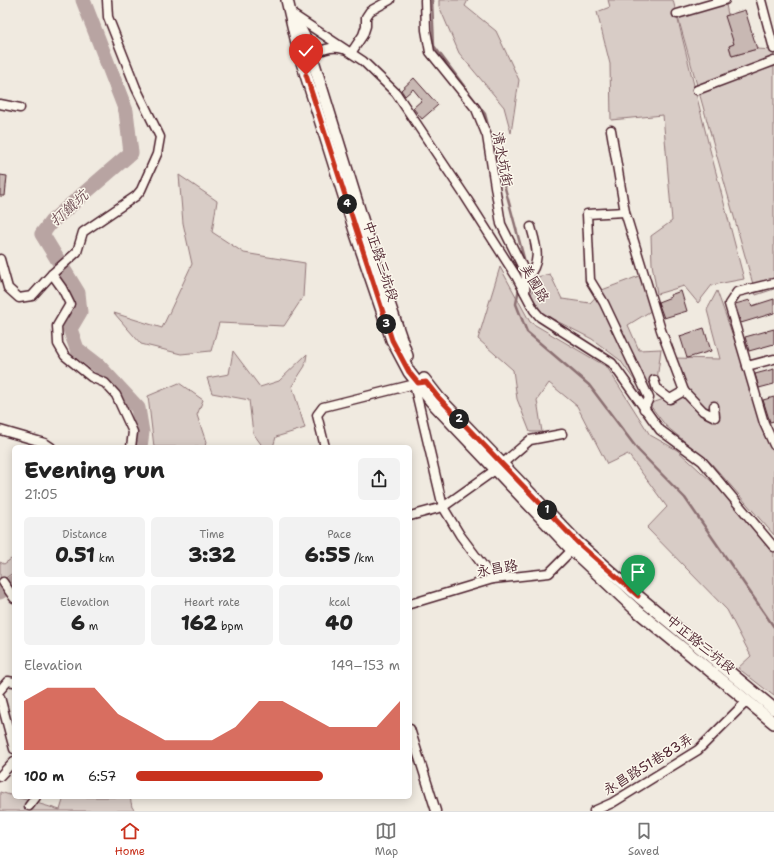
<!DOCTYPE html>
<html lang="en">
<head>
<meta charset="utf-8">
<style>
	body { margin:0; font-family:"Shantell Sans","LXGW WenKai TC",sans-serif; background:#f2f2f2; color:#222; height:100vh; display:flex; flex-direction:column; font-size:15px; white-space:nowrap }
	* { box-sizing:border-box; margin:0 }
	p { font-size:13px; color:#767676 }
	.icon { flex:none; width:22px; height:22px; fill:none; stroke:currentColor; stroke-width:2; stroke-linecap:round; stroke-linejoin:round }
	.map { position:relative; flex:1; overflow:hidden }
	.panel { position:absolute; left:12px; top:445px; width:400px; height:354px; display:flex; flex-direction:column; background:#fff; border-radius:6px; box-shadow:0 2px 10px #0003 }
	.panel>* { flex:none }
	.pin { position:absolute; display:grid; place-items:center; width:34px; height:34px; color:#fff; margin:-41px -17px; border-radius:50% 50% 50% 0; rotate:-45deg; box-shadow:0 0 4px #0007 }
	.pin .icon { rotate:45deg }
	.km { position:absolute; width:20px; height:20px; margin:-10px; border-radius:50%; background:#222; color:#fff; font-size:11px; line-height:20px; text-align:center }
	.round { display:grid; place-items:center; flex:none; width:42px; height:42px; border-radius:6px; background:#f2f2f2 }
	.overview { display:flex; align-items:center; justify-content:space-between; height:68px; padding:0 12px }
	h1 { font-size:22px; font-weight:800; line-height:30px }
	.metrics { display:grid; grid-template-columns:repeat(3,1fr); gap:6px; height:68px; padding:4px 12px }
	.metrics div { display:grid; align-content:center; border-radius:6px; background:#f2f2f2; text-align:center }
	.metrics b { font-size:20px; font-weight:800 }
	.metrics small { font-size:11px; font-weight:400 }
	.metrics p { font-size:11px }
	.chart { height:112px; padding:8px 12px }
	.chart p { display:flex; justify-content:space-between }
	.chart svg { width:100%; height:72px; margin-top:4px; fill:#c8321e; opacity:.7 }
	ul { padding:0 12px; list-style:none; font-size:13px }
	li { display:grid; grid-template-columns:64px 48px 1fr; align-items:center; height:30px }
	li i { height:10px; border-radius:5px; background:#c8321e }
	.dock { display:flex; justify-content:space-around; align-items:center; height:56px; border-top:1px solid #e0e0e0; background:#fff; font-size:11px; color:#767676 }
	.dock a { display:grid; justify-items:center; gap:2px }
	.dock .current { color:#c8321e }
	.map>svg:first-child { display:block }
	.green { fill:#d8ccc6; stroke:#917678 }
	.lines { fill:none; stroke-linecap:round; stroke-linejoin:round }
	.stream { stroke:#8c6f72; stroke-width:2.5 }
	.river { stroke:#b8a4a2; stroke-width:15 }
	.building { fill:#c8b8b3; stroke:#4a1f2b }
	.minor-casing { stroke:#4a1f2b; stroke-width:11 }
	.major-casing { stroke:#4a1f2b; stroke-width:14 }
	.minor { stroke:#fbf7ec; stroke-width:8 }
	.major { stroke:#fbf7ec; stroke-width:11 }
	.route-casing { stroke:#fff; stroke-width:8 }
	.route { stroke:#c8321e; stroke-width:5 }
	.labels { text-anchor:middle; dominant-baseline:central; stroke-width:3; stroke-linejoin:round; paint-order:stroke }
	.street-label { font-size:14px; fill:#4a1f2b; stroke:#fbf7ec }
	.water-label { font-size:15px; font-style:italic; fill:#704e55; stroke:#fbf7ec }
</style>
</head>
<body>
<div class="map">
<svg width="774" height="811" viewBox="0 0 774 811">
	<rect width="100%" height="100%" fill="#f0eae0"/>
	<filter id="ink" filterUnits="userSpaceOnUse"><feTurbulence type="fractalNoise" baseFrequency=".025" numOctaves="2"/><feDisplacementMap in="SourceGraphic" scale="8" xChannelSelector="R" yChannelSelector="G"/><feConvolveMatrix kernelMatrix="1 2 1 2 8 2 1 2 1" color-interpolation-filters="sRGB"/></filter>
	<g filter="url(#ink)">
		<g class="green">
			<path d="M439,0H468L465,6L496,31L519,80L511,133L504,107L459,53L439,6Z"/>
			<path d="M608,0H673L709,146L744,279L712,285L698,303L684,286L657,294L652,264L651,236L672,221L663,115L611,120L610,64L597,12L610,7Z"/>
			<path d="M725,0L734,44L729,46L732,56L757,49L773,50L774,54V289L756,295L677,14Z"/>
			<path d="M179,175L217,201L212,232L244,253L305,263L303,297L284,326L219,323L211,351L181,354L141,344L114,313L162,328L192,264L183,223Z"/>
			<path d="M500,267L530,322L607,367L650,435L677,450L722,491L774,550V696L738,668L751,656L727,610L647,528L667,507L628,454L607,464L577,406L549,383L537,400L542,432H530L517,399L513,370L478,339Z"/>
			<path d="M550,274L562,299L590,303L602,290L639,276L654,309L628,325L639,350L661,349L657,380L644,394L620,360L592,339L543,314L531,295L537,277Z"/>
			<path d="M717,291L774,451V535L711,463L666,426L649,404L682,393L674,358L720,359L707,310Z"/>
			<path d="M233,351L260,387L279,381L307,354L305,366L292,386L305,428L276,437L273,447H263L253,433L249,400L212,393L207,378L229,374Z"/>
			<path d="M179,383L203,400L197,415L206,442L205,447H154L148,396Z"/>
			<path d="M14,557V572L0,582V562L4,564Z"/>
			<path d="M0,792L60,810L64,797H130L132,807L135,811H0Z"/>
		</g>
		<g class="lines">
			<g class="stream">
				<path d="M432,0L434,46L485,114L525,262L524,265"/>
				<path d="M519,288L516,304L527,332L589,385L638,450L685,498L774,627"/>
			</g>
			<g class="river">
				<path d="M83,0L126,111L131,153L51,222L42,234L78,293L80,312L70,329L77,349L99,366L138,408L142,432L140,447"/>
				<path d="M0,592L14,582"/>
			</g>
		</g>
		<g class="building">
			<path d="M745,10L757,49L732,56L729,46L734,44L725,16Z"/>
			<path d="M414,78L438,105L422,119L413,108L422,100L413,89L405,96L401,90Z"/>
			<path d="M0,175L7,176L5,196H0Z"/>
			<path d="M681,291L687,311L664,318L658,302L671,297L670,295Z"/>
			<path d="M774,299V313L741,323L735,304L750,300L752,306Z"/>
			<path d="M704,328L711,351L687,358L680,336Z"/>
			<path d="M774,329V344L749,351L745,337Z"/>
			<path d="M774,369V384L759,388L755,374Z"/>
			<path d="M774,397V421L770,422L763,400Z"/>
		</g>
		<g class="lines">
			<g class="minor-casing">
				<g id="minor">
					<path d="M425,0L426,30L430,52L476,109L487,136L501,224L525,272L526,279L525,292"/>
					<path d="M761,0L774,49"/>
					<path d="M292,14L363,61L396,93L465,196L516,276L534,310L540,317L612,363L660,430L702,461L774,547"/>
					<path d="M677,14L725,0"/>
					<path d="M351,53L363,35L366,26V17L370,11L390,0"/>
					<path d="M312,59C317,49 333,46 343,49"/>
					<path d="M697,90L774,61"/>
					<path d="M0,104L20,108"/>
					<path d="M611,130L625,212L587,214L590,280L604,303L649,398L644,409"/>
					<path d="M625,212L661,330L684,391L670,399L657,389L654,380"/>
					<path d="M0,259L8,288L19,298L32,296L52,274L77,252L83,232L136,196L141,190L157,154L160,137L136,88L108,17L107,0"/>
					<path d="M52,274L62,288L70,304L57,326L58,344L65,356L91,377L105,383L116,395L133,432L131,447"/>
					<path d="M526,279C542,262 537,248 531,227"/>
					<path d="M774,283L737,292L729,304L764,423L774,445"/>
					<path d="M747,366L774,359"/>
					<path d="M414,384L443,507L460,535L493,579"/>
					<path d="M684,391L703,411L715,417L714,406"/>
					<path d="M0,430L45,443L51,447"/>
					<path d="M325,447L317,415L323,407L419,383"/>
					<path d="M410,516L443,507L495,470L530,440L562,434"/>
					<path d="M3,582L14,598"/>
					<path d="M410,604L493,579L549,573L575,547"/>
					<path d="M0,690L8,681L14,682"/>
					<path d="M0,697L14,749"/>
					<path d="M410,729L436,811"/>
					<path d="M0,776L14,761"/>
					<path d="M29,806L36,797"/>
					<path d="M594,811L612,803L698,750L747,701"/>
				</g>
			</g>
			<g class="major-casing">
				<g id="major">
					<path d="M287,0L300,56L356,234L392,340L409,372L431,401L572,550L636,610L774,723"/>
					<path d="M298,25L308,44L379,274L407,356"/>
					<path d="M424,379L438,397L578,543L639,597L774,709"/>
				</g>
			</g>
			<use href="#minor" class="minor"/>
			<use href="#major" class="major"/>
		</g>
	</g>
	<g class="lines" filter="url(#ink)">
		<g class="route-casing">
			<path id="route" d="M306,75L392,340L409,372L418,383L426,382L438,397L578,543L638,596"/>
		</g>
		<use href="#route" class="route"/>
	</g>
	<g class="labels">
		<g class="street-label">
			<text transform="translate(503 159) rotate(79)">清水坑街</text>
			<text transform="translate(381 261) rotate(72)">中正路三坑段</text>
			<text transform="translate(535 283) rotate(60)">美國路</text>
			<text transform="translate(497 568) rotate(-10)">永昌路</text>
			<text transform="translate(701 644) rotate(39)">中正路三坑段</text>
			<text transform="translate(648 764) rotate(-32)">永昌路51巷83弄</text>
		</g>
		<g class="water-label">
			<text transform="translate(69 208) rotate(-42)">打鐵坑</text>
		</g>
	</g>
</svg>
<div class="pin" style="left:638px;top:596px;background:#1e9e55"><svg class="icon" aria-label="arrive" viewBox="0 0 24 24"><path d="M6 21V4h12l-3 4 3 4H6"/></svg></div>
<div class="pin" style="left:306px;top:75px;background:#d93025"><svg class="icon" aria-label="check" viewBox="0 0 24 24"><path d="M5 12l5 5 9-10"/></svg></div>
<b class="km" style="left:547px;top:510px">1</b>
<b class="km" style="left:459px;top:419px">2</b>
<b class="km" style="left:386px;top:324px">3</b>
<b class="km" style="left:347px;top:204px">4</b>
<section class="panel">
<div class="overview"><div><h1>Evening run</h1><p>21:05</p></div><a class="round"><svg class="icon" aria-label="share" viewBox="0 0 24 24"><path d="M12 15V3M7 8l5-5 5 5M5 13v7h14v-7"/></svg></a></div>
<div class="metrics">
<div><p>Distance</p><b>0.51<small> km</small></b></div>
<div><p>Time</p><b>3:32</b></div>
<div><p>Pace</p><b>6:55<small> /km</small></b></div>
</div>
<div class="metrics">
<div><p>Elevation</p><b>6<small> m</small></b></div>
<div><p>Heart rate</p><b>162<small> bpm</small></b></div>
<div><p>kcal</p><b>40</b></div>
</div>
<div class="chart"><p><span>Elevation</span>149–153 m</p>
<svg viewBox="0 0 160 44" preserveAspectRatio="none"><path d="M0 44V14L10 6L20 6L30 6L40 22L50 30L60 38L70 38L80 38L90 30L100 14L110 14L120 22L130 30L140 30L150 30L160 14V44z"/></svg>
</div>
<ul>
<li><b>100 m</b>6:57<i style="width:71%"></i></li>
</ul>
</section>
</div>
<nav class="dock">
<a class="current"><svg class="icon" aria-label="home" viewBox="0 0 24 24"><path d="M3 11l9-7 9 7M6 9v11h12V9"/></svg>Home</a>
<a><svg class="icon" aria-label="map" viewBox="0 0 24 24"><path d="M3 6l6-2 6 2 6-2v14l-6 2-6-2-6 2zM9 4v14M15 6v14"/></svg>Map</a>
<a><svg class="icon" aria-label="saved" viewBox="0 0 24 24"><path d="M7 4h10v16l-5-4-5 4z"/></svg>Saved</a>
</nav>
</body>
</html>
